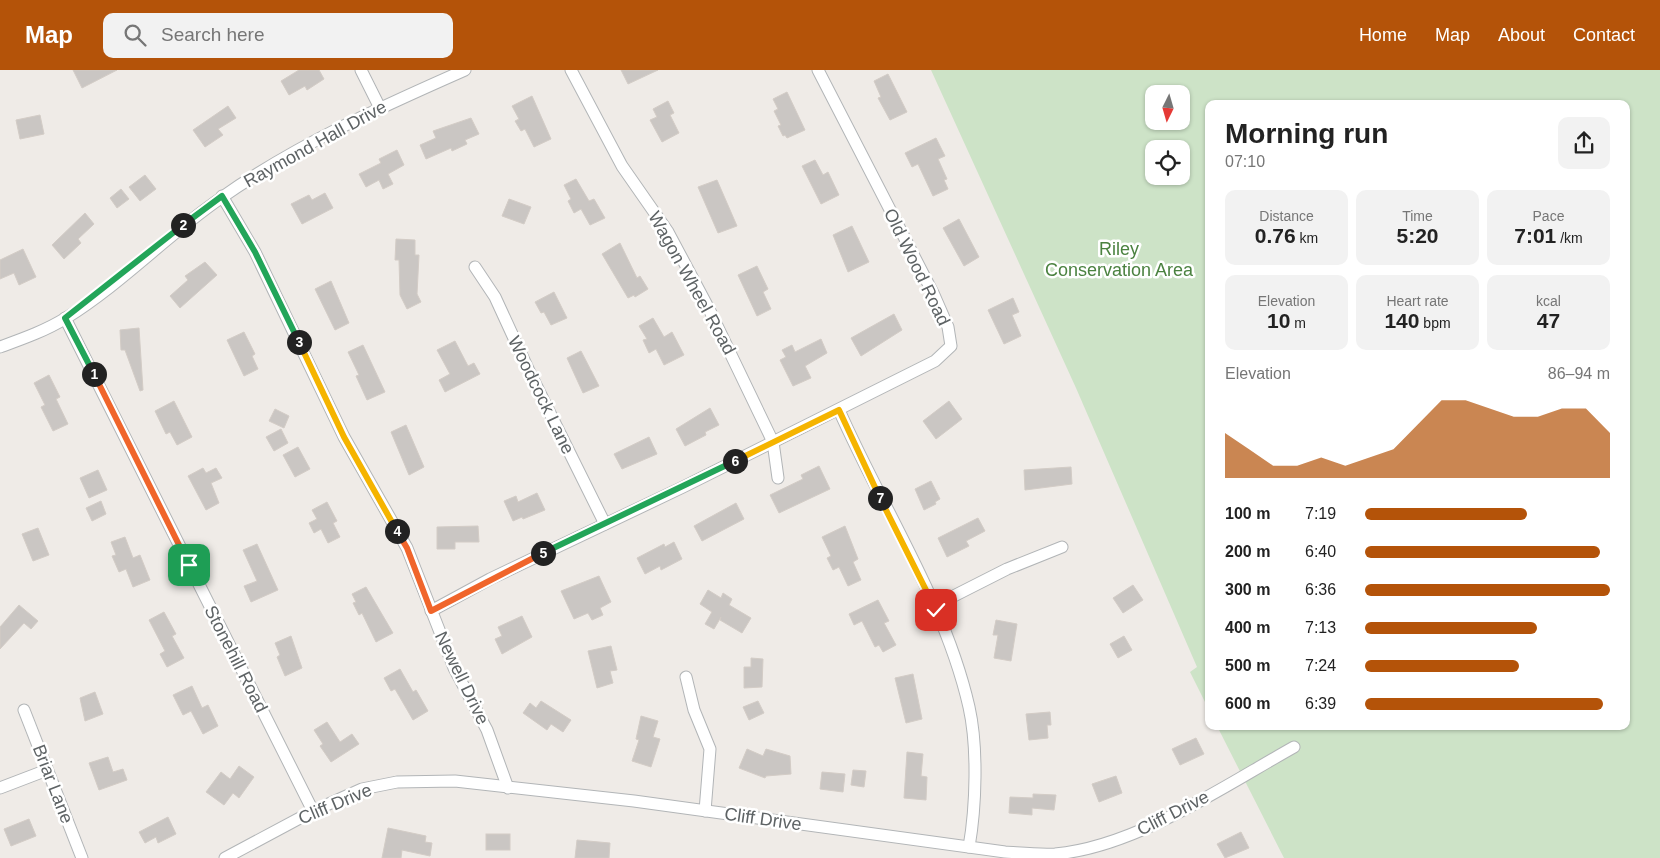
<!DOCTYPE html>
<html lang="en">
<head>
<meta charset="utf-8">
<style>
	body { margin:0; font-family:Helvetica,sans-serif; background:#f2f2f2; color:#222; height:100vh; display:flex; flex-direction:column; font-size:19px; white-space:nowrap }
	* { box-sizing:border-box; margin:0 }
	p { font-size:16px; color:#767676 }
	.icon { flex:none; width:28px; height:28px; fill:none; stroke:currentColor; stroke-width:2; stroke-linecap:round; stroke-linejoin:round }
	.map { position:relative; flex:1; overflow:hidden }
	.side { position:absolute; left:1205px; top:30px; width:425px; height:630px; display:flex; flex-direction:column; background:#fff; border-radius:10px; box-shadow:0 1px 4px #0004 }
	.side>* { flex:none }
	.needle { width:32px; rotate:185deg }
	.tools { position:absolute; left:1145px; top:15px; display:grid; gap:10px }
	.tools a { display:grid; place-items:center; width:45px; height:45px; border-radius:10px; background:#fff; box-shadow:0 1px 4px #0004; font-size:25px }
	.pin { position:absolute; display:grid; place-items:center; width:42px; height:42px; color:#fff; margin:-21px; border-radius:10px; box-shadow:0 2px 8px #0006 }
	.km { position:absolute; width:25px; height:25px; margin:-12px; border-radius:50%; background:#222; color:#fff; font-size:14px; line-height:25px; text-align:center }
	.round { display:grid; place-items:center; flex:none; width:52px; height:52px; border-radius:10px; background:#f2f2f2 }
	.overview { display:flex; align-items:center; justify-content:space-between; height:85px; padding:0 20px }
	h1 { font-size:28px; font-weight:600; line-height:38px }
	.metrics { display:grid; grid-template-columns:repeat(3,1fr); gap:8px; height:85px; padding:5px 20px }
	.metrics div { display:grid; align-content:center; border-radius:10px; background:#f2f2f2; text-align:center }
	.metrics b { font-size:21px; font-weight:600 }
	.metrics small { font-size:14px; font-weight:400 }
	.metrics p { font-size:14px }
	.chart { height:140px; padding:10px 20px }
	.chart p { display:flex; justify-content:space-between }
	.chart svg { width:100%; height:90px; margin-top:5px; fill:#b45309; opacity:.7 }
	ul { padding:0 20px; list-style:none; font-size:16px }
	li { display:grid; grid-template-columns:80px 60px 1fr; align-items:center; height:38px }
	li i { height:12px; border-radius:6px; background:#b45309 }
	header { display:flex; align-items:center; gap:30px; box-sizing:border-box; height:70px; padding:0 25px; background:#b45309; color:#fff }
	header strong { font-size:24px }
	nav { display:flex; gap:28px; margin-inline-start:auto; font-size:18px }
	.search { width:350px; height:45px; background:#f2f2f2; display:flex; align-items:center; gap:12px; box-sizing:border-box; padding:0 18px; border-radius:10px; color:#767676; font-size:19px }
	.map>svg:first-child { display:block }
	.green { fill:#cde3c7; fill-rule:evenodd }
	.building { fill:#cac6c3; stroke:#d3ccc6 }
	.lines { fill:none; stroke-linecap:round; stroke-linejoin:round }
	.street-casing { stroke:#b2b5b7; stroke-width:13 }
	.street { stroke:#fff; stroke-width:11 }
	.split-1-casing { stroke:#fff; stroke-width:10 }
	.split-2-casing { stroke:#fff; stroke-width:10 }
	.split-3-casing { stroke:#fff; stroke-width:10 }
	.split-4-casing { stroke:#fff; stroke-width:10 }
	.split-5-casing { stroke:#fff; stroke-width:10 }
	.split-6-casing { stroke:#fff; stroke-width:10 }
	.split-7-casing { stroke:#fff; stroke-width:10 }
	.split-8-casing { stroke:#fff; stroke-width:10 }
	.split-1 { stroke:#f0652b; stroke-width:6 }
	.split-2 { stroke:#22a559; stroke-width:6 }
	.split-3 { stroke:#22a559; stroke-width:6 }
	.split-4 { stroke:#f5b400; stroke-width:6 }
	.split-5 { stroke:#f0652b; stroke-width:6 }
	.split-6 { stroke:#22a559; stroke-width:6 }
	.split-7 { stroke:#f5b400; stroke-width:6 }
	.split-8 { stroke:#f5b400; stroke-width:6 }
	.labels { text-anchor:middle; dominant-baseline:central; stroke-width:5; stroke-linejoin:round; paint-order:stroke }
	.street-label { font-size:18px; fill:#5e6365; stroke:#fff }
	.park-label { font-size:18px; fill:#4b8240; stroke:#fff }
</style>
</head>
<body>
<header>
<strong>Map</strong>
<div class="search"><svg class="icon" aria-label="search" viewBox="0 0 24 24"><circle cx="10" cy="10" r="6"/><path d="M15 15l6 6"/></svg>Search here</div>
<nav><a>Home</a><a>Map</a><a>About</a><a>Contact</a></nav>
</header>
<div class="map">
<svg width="1660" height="788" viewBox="0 0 1660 788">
	<rect width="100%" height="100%" fill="#efebe7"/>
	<path class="green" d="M931,0H1660V788H1284L1217,656H1626V34H1209V640L1190,602L1197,597L1076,318ZM1154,24H1181V51H1154ZM1154,79H1181V106H1154Z"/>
	<g class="building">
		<path d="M73,0H117L82,18Z"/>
		<path d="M299,0H319L324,9L307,20L305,16L289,25L281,11Z"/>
		<path d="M621,0H658L628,14Z"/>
		<path d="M888,4L907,42L890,50L878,28L881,27L874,11Z"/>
		<path d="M787,22L805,60L787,68L785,65L783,66L778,56L781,55L774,41L778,39L773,29Z"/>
		<path d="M532,26L551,69L534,77L525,59L521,61L515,51L519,49L512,36Z"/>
		<path d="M668,31L674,43L670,45L679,63L662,72L650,50L657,47L653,39Z"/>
		<path d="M228,36L236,48L218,59L223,65L205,77L193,60Z"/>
		<path d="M40,45L44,64L20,69L16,50Z"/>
		<path d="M471,48L479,64L465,70L467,74L452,81L451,78L426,89L420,75L436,68L433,61Z"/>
		<path d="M936,68L945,86L938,89L947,109L944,110L948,119L933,126L918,94L912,97L905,83Z"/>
		<path d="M397,80L404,95L388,104L393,114L383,119L379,110L366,117L359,104L381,93L379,89Z"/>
		<path d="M815,90L823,105L828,102L839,125L821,134L802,96Z"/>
		<path d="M145,105L156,119L140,131L129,117Z"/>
		<path d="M576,109L589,131L594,129L605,148L590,155L581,139L574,143L568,131L571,129L564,115Z"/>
		<path d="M717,110L737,156L718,163L698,117Z"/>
		<path d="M121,119L129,129L117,138L110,128Z"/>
		<path d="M325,123L333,138L302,154L291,134L309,125L312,130Z"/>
		<path d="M509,129L531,137L524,154L502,146Z"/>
		<path d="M85,143L94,154L78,169L81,173L64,189L52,175Z"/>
		<path d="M959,149L979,187L964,196L943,158Z"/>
		<path d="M852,156L869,192L848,202L833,165Z"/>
		<path d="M396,169L415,170V185H419L417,224L421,232L407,239L400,225L399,190H395Z"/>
		<path d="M620,173L637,208L640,206L648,219L635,227L634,225L628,228L602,184Z"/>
		<path d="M23,179L36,207L19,215L14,203L0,209V190Z"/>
		<path d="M205,192L217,205L180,238L170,226L188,210L185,206Z"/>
		<path d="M757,196L768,219L763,222L771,239L757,246L738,205Z"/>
		<path d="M331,211L349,253L335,260L315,219Z"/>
		<path d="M554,222L567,248L551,255L544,242L541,243L535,232Z"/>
		<path d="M1013,228L1019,242L1012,245L1021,266L1004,274L988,240Z"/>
		<path d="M894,244L902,260L861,286L851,268Z"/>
		<path d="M653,248L664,267L672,262L684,285L664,295L656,279L649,283L643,270L647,269L639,256Z"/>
		<path d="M139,258L143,320L140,321L125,280H121L120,260Z"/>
		<path d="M244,262L255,284L252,286L258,299L244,306L227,270Z"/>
		<path d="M821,269L827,283L805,296L811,308L793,316L780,290L786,287L782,280L792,275L795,282Z"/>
		<path d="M455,271L468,296L474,293L480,304L445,322L439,310L450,304L437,280Z"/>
		<path d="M363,275L385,322L367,330L356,306L359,305L348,282Z"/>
		<path d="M581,281L599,316L583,323L567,288Z"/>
		<path d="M49,305L60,327L56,329L68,354L53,361L41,337L45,335L34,313Z"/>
		<path d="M174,331L192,367L177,375L170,362L166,364L155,341Z"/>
		<path d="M949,331L962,349L936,369L923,351Z"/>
		<path d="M710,338L719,355L705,362L706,365L685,376L676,359Z"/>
		<path d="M275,339L289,346L284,358L269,351Z"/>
		<path d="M406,355L424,397L409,405L391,362Z"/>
		<path d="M281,359L288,373L274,381L266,367Z"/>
		<path d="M649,367L657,384L622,399L614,384Z"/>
		<path d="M298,377L310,399L295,407L283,385Z"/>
		<path d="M819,396L830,419L779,443L770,425L803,409L801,405Z"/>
		<path d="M1071,397L1072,414L1025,420L1024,400Z"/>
		<path d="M203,398L206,403L216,398L222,408L211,413L219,433L206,440L188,406Z"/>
		<path d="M98,400L107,420L89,428L80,408Z"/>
		<path d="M931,411L940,429L935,432L936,434L924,440L915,419Z"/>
		<path d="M537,423L545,440L523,449L522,447L513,451L504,431L516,426L518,432Z"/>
		<path d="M101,431L106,444L92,451L86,438Z"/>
		<path d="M327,432L337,451L333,453L340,467L328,473L321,459L314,463L309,453L317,449L312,440Z"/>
		<path d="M736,433L744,449L702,471L694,456Z"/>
		<path d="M978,448L985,461L966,471L969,476L947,487L938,468Z"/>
		<path d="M478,456L479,472H455V479H437V457Z"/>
		<path d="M845,456L858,489L853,492L861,510L848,516L839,497L833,500L827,488L831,486L822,467Z"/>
		<path d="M38,458L49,485L33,491L22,464Z"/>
		<path d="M125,467L133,488L140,485L150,510L133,517L126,499L119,502L112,486L116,485L111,472Z"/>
		<path d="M674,472L682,489L661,500L660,496L645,504L637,488L664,474L665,477Z"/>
		<path d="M257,474L278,520L251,532L244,516L257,511L243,480Z"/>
		<path d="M599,506L611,532L600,538L603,545L592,550L588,543L574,549L561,521Z"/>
		<path d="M1133,515L1143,530L1123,543L1113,528Z"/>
		<path d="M366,517L393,563L376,572L362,543L359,545L353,533L356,532L352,524Z"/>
		<path d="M708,520L721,528L723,523L732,529L729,535L751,548L742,563L720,550L721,547L714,559L705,554L712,542L700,534Z"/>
		<path d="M878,530L889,551L884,553L896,575L883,582L879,575L875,577L862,551L854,555L849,544Z"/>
		<path d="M19,535L38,551L31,559L24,553L0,579V557Z"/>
		<path d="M164,542L176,564L172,566L184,588L167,597L160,584L165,581L149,550Z"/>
		<path d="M522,546L532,567L502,584L495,569L502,566L498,557Z"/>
		<path d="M996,550L1017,554L1011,591L994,588L998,565H993Z"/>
		<path d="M291,566L302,598L285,606L277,587L280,585L275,573Z"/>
		<path d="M1124,566L1132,580L1118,588L1110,574Z"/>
		<path d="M611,576L617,600L610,601L613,613L597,618L588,581Z"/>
		<path d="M751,588L763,589L762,617L744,618V597H751Z"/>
		<path d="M400,599L413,622L416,620L428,641L413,650L395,619L391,621L384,608Z"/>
		<path d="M913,604L922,649L906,653L895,608Z"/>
		<path d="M192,616L202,638L208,635L218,656L203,664L191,641L183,645L173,625Z"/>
		<path d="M95,622L103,644L85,651L80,628Z"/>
		<path d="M541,631L571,650L563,662L551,654L547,660L523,643L530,633L536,638Z"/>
		<path d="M758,631L764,643L749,650L743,637Z"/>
		<path d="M1050,642L1051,655H1047L1048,668L1029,670L1026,644Z"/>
		<path d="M641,646L658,651L653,667L660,669L651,697L632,691L639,670L636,669Z"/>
		<path d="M327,652L340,672L352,664L359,674L331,692L320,676L323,674L314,660Z"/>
		<path d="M1196,668L1204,684L1180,695L1172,679Z"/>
		<path d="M747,679L763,686L766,679L790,686L791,704L766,706L765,708L739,698Z"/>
		<path d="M907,682L923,684L921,706L927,707L926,730L904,728Z"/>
		<path d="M108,687L113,702L123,699L127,710L99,720L89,693Z"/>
		<path d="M239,696L254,707L239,728L233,723L224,735L206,722L221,702L230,709Z"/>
		<path d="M853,700L866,701L864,717L851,715Z"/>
		<path d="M822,702L845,704L843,722L820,719Z"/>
		<path d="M1116,706L1122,723L1099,732L1092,714Z"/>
		<path d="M1033,724L1056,725L1054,740L1032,738V745L1009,743L1010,727L1033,728Z"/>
		<path d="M168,747L176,764L158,773L156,767L145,773L139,762Z"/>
		<path d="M29,749L36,766L11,776L4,759Z"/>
		<path d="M388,758L426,766L425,772L432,773L430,786L402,780L401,788H382Z"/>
		<path d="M1241,762L1249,778L1225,788L1217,774Z"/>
		<rect x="486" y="764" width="24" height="16"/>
		<path d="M577,770L610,773L609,788H575Z"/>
	</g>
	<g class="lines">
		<g class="street-casing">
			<g id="street">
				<path d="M361,0L380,38"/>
				<path d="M571,0L622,96L668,162L709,239L773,372L778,408"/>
				<path d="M222,126L255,182L344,367L407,478L454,598L487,660L508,718"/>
				<path d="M475,197L495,227L529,301L605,454"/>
				<path d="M65,248L313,741"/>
				<path d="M0,277C22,269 45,261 66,248C121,214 167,165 221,128C296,75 381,37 465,0"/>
				<path d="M839,340C882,438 945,532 969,637C978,677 976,737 969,777"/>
				<path d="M934,536L1007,499L1062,477"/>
				<path d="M431,541L490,509L683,417L935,291L951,276L948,257L934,225L818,0"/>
				<path d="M686,607L694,640L710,679L705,741"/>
				<path d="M24,640L82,788"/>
				<path d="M0,718L47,700"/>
				<path d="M225,788L313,741L362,719L397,712L455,711L634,731L1005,782C1021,783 1039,785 1055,784C1136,777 1224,716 1294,677"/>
			</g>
		</g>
		<use href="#street" class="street"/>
	</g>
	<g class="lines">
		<g class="split-1-casing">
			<path id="split-1" d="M94,304L189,495"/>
		</g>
		<g class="split-2-casing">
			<path id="split-2" d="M94,304L65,248L183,155"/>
		</g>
		<g class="split-3-casing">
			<path id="split-3" d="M183,155L222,126L255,182L299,272"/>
		</g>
		<g class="split-4-casing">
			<path id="split-4" d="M299,272L344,367L397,461"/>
		</g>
		<g class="split-5-casing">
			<path id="split-5" d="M397,461L407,478L431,541L543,483"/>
		</g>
		<g class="split-6-casing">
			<path id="split-6" d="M543,483L735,391"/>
		</g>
		<g class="split-7-casing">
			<path id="split-7" d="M735,391L839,340L880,428"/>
		</g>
		<g class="split-8-casing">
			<path id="split-8" d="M880,428L936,540"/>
		</g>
		<use href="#split-1" class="split-1"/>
		<use href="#split-2" class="split-2"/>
		<use href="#split-3" class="split-3"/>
		<use href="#split-4" class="split-4"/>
		<use href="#split-5" class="split-5"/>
		<use href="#split-6" class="split-6"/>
		<use href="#split-7" class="split-7"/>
		<use href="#split-8" class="split-8"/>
	</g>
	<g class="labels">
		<g class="street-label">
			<text transform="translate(315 74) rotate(-29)">Raymond Hall Drive</text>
			<text transform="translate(917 197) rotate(64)">Old Wood Road</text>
			<text transform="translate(692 213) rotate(61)">Wagon Wheel Road</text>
			<text transform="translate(541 325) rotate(64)">Woodcock Lane</text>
			<text transform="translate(236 589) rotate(63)">Stonehill Road</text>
			<text transform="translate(462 608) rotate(64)">Newell Drive</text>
			<text transform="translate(53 714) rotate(69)">Briar Lane</text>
			<text transform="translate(335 734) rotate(-23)">Cliff Drive</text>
			<text transform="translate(1173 743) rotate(-27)">Cliff Drive</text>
			<text transform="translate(763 749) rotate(8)">Cliff Drive</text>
		</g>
		<g class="park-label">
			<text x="1119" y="179">Riley<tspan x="1119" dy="21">Conservation Area</tspan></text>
		</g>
	</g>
</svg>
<div class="tools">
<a><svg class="needle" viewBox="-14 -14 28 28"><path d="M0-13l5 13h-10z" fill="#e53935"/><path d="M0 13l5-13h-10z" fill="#767676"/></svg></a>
<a><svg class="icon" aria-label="locate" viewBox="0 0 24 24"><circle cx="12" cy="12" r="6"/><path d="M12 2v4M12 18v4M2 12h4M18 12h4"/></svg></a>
</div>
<div class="pin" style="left:189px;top:495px;background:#1e9e55"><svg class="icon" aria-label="arrive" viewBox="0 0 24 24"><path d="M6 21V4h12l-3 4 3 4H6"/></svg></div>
<div class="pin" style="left:936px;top:540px;background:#d93025"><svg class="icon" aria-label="check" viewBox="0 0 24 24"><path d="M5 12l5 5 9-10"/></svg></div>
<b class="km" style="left:94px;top:304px">1</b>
<b class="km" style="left:183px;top:155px">2</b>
<b class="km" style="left:299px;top:272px">3</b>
<b class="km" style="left:397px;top:461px">4</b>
<b class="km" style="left:543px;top:483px">5</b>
<b class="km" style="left:735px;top:391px">6</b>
<b class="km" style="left:880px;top:428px">7</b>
<section class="side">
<div class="overview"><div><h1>Morning run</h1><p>07:10</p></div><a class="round"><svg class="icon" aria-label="share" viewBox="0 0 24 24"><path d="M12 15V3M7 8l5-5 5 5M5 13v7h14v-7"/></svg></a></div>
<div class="metrics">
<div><p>Distance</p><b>0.76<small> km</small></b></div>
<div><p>Time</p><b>5:20</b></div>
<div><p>Pace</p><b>7:01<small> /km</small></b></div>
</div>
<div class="metrics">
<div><p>Elevation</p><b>10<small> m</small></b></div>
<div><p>Heart rate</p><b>140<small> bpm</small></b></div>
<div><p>kcal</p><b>47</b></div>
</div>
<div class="chart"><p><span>Elevation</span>86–94 m</p>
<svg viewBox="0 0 160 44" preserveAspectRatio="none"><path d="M0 44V22L10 30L20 38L30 38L40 34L50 38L60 34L70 30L80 18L90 6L100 6L110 10L120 14L130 14L140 10L150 10L160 22V44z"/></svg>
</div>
<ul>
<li><b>100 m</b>7:19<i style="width:66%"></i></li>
<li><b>200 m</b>6:40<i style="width:96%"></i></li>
<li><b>300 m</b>6:36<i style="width:100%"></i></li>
<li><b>400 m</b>7:13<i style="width:70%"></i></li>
<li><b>500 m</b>7:24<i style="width:63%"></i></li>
<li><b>600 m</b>6:39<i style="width:97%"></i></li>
</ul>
</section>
</div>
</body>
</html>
